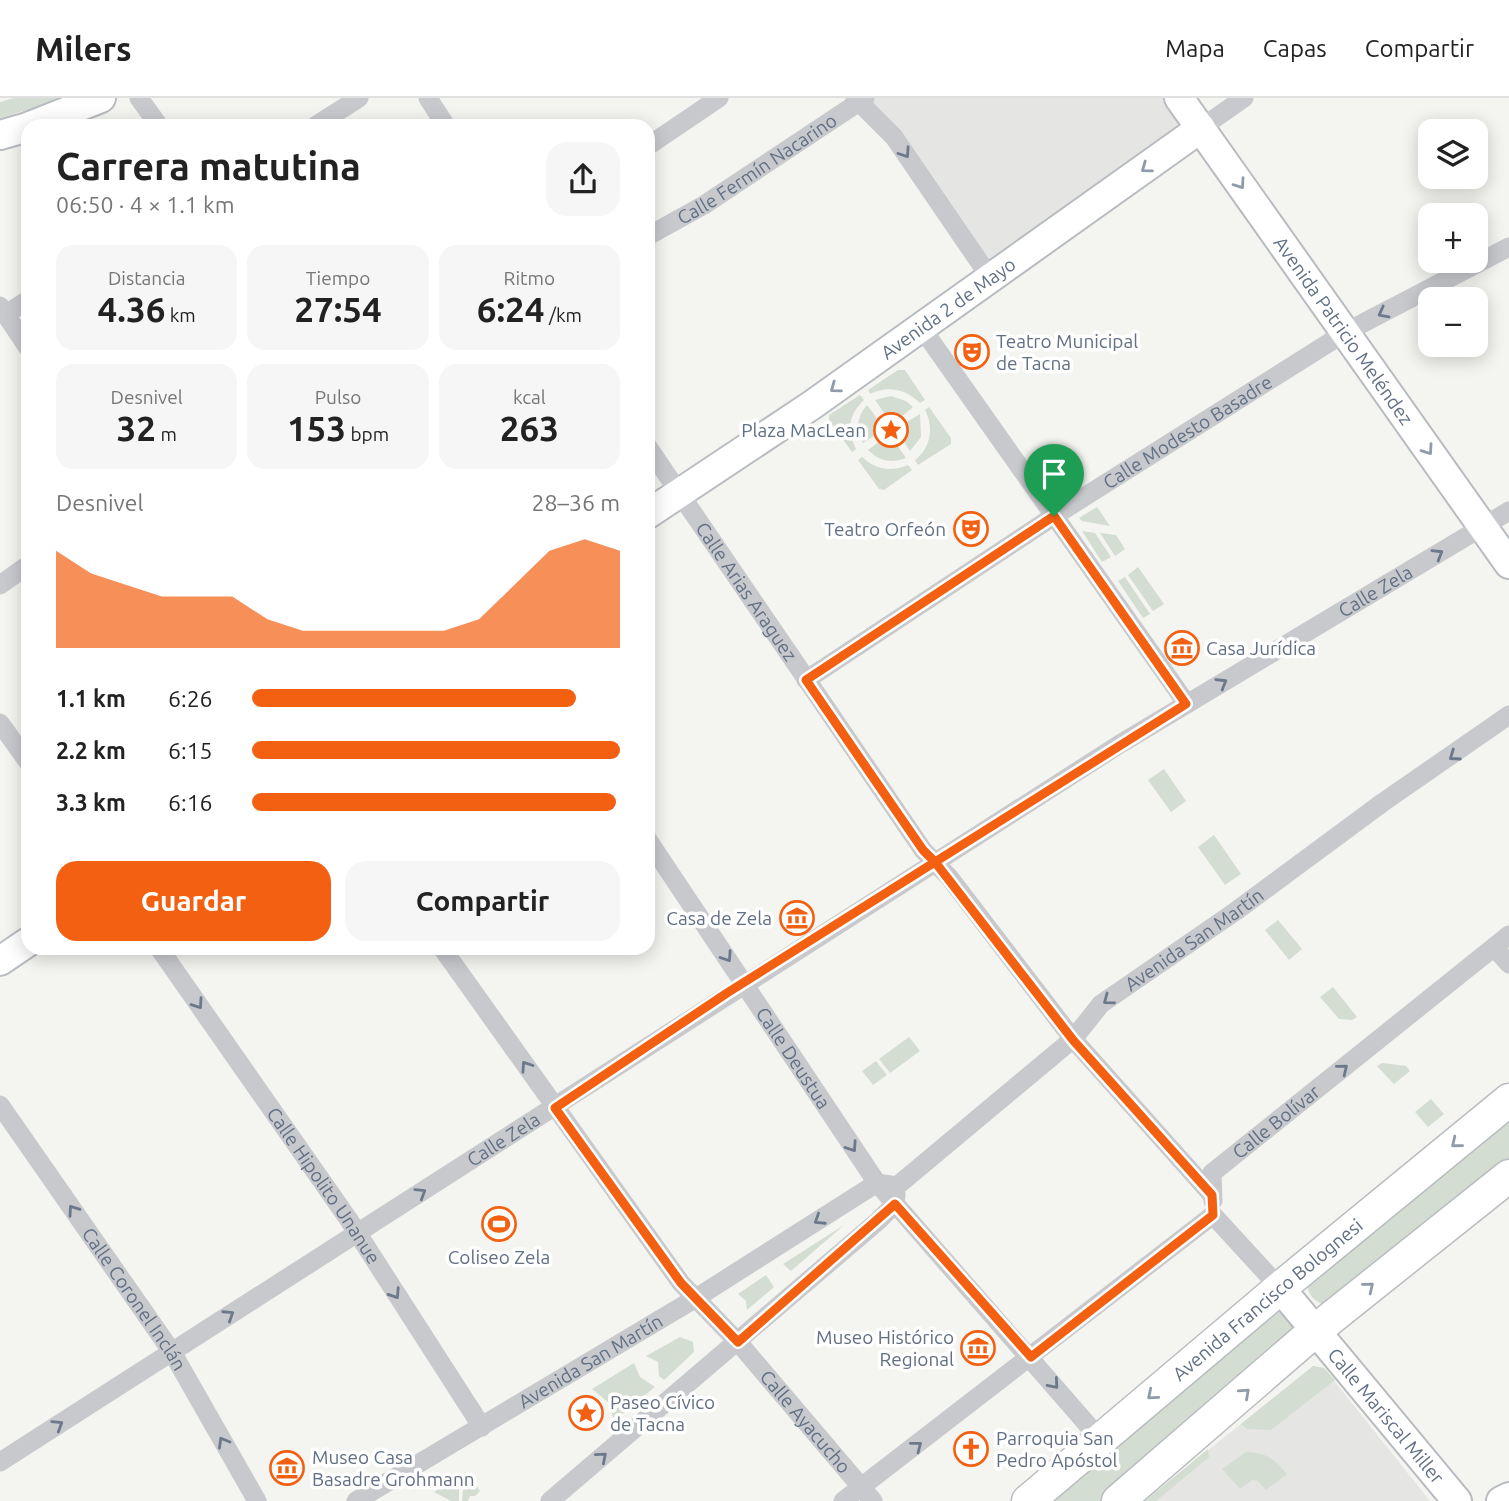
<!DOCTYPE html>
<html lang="es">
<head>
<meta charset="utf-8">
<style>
	body { margin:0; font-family:Ubuntu,sans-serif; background:#f6f6f6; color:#222; height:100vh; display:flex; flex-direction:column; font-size:26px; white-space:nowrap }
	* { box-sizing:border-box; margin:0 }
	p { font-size:23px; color:#767676 }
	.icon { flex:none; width:38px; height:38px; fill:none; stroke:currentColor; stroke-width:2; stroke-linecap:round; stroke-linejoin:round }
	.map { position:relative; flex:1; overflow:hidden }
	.drawer { position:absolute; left:21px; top:21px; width:634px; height:836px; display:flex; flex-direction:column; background:#fff; border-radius:21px; box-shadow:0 4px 18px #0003 }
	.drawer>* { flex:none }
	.controls { position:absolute; left:1418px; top:21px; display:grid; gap:14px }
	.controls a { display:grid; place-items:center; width:70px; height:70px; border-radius:14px; background:#fff; box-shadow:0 4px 18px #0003; font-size:35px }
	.pin { position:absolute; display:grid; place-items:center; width:60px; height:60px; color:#fff; margin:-72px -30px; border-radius:50% 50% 50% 0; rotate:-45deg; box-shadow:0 0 7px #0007 }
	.pin .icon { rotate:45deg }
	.round { display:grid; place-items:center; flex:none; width:74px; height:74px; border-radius:21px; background:#f6f6f6 }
	.overview { display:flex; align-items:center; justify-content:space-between; height:119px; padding:0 35px }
	h1 { font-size:38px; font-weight:600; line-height:52px }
	.stats { display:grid; grid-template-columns:repeat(3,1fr); gap:10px; height:119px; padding:7px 35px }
	.stats div { display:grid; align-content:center; border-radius:18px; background:#f6f6f6; text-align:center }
	.stats b { font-size:35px; font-weight:600 }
	.stats small { font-size:19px; font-weight:400 }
	.stats p { font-size:19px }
	.chart { height:196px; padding:14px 35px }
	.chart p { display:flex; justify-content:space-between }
	.chart svg { width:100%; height:126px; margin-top:7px; fill:#f36012; opacity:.7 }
	.cta { display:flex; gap:14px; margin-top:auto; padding:14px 35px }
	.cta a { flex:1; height:80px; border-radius:21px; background:#f36012; color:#fff; font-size:28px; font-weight:600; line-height:80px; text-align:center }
	.cta a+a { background:#f6f6f6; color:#222 }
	ul { padding:0 35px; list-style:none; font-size:23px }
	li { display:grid; grid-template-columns:112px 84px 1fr; align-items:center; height:52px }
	li i { height:18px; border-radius:9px; background:#f36012 }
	header { display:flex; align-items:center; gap:42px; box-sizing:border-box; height:98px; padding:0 35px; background:#fff; border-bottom:2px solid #e0e0e0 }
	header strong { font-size:33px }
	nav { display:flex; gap:38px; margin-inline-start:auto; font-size:24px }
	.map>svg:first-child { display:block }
	.built { fill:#e5e6e4 }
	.green { fill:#d4ddd1 }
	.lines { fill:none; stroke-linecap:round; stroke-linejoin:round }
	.secondary-casing { stroke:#b8bcc1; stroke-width:32 }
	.primary-casing { stroke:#b9bcc0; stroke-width:35 }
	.street { stroke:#c7c9cd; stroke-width:19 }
	.secondary { stroke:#fff; stroke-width:28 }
	.primary { stroke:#fff; stroke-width:32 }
	.oneway { stroke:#6b798b }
	.oneway2 { stroke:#909ba9 }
	.route-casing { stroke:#fff; stroke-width:14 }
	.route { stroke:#f36012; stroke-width:9 }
	.labels { text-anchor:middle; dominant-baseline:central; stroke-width:7; stroke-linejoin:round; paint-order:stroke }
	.street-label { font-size:19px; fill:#617084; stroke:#fff }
	.poi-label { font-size:19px; fill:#617084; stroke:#fff; text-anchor:start }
</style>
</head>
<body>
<header>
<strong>Milers</strong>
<nav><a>Mapa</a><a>Capas</a><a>Compartir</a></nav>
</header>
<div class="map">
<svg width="1509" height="1403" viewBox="0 0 1509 1403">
	<rect width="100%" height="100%" fill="#f4f5f0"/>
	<g class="built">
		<path d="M865,0H1179L1201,30L991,181Z"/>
		<path d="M1313,1268L1324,1270L1430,1403H1145Z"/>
	</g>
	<g class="green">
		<path d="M14,0H66L0,20V4Z"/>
		<path d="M898,272H905L925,302L920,305C906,291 888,287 870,296L868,292Z"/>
		<path d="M860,297L864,302C848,317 847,332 856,351L852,354L829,322V317Z"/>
		<path d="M891,298L906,303L913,309L901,319L884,315L875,302Z"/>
		<path d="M867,307L876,319L875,337L863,345C855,331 857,319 867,307Z"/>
		<path d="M929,309L951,340V346L918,367L915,362C931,350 934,329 925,312Z"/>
		<path d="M920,316L921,339L910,353L902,341L907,324Z"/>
		<path d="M880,343L897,347L906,360C891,366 879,363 868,352Z"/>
		<path d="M862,359C876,372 891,374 908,367L912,372L884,392L879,391L858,362Z"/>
		<path d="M1097,409L1110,428L1082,423L1079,420Z"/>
		<path d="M1082,433L1095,435L1111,459L1102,464Z"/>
		<path d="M1100,435L1116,437L1125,451L1115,458Z"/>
		<path d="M1138,469L1164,506L1153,513L1128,477Z"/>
		<path d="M1125,479L1150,516L1143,520L1118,483Z"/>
		<path d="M1164,671L1186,703L1171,714L1148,682Z"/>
		<path d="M1214,737L1241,776L1225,787L1198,749Z"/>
		<path d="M1278,822L1302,851L1289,862L1265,832Z"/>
		<path d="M1333,889L1357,919L1352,922L1339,921L1320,899Z"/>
		<path d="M909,939L920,953L890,975L879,961Z"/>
		<path d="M876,963L887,977L873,987L862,973Z"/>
		<path d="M1382,965L1406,968L1410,973L1394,986L1377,968Z"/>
		<path d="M1431,1001L1444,1016L1428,1029L1415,1014Z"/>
		<path d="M1509,1016V1067L1332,1209C1314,1205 1308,1199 1306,1180Z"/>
		<path d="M844,1127L791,1173L783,1166Z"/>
		<path d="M766,1177L774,1189L747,1212L746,1203L738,1196Z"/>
		<path d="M1276,1205L1299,1228L1296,1238L1103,1403H1041Z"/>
		<path d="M680,1239L693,1244L694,1254L664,1282L659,1278L658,1264L646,1258Z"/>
		<path d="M634,1265L640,1279L655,1289L614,1323L609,1305L592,1291Z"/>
		<path d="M1313,1268L1324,1270L1335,1282L1271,1332L1247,1331L1241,1326Z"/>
		<path d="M1208,1351L1209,1359L1156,1403H1145Z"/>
		<path d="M1246,1354C1267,1355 1274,1360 1287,1376L1266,1392L1258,1383L1252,1382L1240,1391L1222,1371Z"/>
		<path d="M466,1374L459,1387V1403H451L434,1394Z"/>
		<path d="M471,1381L480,1393L475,1398H470L468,1403H462L463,1392Z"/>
	</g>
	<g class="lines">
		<g class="secondary-casing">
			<g id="secondary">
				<path id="s11" d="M1179,0L1509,466"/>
				<path d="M30,28L101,0"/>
				<path d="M0,37L28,29"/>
				<path id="s12" d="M648,416L812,307L1201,30"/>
				<path d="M0,863L28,844"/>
				<path id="s13" d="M1280,1190L1457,1403"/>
				<path d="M1501,1403L1509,1399"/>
			</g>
		</g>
		<g class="primary-casing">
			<g id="primary">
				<path id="s14" d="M1028,1403L1280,1190L1509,1002"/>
				<path d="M1118,1403L1316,1232L1509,1078"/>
			</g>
		</g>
		<g class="street">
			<path d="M139,0L159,28"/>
			<path d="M428,0L446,28"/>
			<path d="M855,0L894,39L991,181"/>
			<path d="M315,28L359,0"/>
			<path d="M1201,30L1244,0"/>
			<path d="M648,48L719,0"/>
			<path id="s1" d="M648,138L704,107L865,0"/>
			<path d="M0,208L28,250"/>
			<path d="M6,216L28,202"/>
			<path d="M921,229L1187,606"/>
			<path id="s2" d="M648,349L923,752L949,779L1073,941L1212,1097"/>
			<path d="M0,487L28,467"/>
			<path id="s3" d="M806,582L1054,418L1346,234L1509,149"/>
			<path d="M0,625L28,664"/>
			<path id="s4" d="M648,742L877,1085L1100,1341"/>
			<path d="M1494,849L1509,866"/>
			<path id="s5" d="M159,850L349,1122L482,1329"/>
			<path id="s6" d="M442,850L681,1185L738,1244L873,1403"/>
			<path id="s7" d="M0,1007L172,1254L257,1403"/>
			<path id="s8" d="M1213,1103L1212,1075L1509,837"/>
			<path d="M1213,1117L1280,1190"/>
			<path id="s9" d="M0,1364L1120,646L1509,413"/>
			<path id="s10" d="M356,1403L696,1200L877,1085L897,1088L1073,941L1101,906L1236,813L1382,705L1509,617"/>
			<path d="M550,1403L878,1123L895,1106L896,1096"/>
			<path d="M843,1403L1213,1117"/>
		</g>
		<use href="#secondary" class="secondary"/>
		<use href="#primary" class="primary"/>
	</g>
	<defs><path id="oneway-chevron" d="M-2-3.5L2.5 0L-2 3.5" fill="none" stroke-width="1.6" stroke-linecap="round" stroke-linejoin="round" transform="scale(1.75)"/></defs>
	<g class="oneway">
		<use href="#oneway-chevron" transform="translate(905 55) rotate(56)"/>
		<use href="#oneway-chevron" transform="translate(1383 215) rotate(152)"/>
		<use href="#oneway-chevron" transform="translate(1438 456) rotate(-31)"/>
		<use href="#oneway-chevron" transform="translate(1222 585) rotate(-31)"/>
		<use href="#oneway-chevron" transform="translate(1454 658) rotate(145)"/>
		<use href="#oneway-chevron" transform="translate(727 859) rotate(56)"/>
		<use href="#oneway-chevron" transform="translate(1108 902) rotate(143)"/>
		<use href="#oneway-chevron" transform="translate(198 906) rotate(55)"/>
		<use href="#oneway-chevron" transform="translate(526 968) rotate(-124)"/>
		<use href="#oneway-chevron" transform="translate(1343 971) rotate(-39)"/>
		<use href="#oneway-chevron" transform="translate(852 1049) rotate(56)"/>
		<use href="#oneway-chevron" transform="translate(421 1095) rotate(-32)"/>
		<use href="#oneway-chevron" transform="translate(73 1112) rotate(-125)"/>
		<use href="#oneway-chevron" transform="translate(819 1122) rotate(147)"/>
		<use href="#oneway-chevron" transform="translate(395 1196) rotate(57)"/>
		<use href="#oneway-chevron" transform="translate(229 1217) rotate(-33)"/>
		<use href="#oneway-chevron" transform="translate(1054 1286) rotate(49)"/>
		<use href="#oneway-chevron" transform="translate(58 1327) rotate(-32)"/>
		<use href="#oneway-chevron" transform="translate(223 1344) rotate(-120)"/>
		<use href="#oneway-chevron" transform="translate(917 1348) rotate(-38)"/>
		<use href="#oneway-chevron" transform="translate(602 1359) rotate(-41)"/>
	</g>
	<g class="oneway2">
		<use href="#oneway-chevron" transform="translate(1146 70) rotate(144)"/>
		<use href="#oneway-chevron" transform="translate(1240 86) rotate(55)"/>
		<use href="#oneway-chevron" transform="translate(835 290) rotate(144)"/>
		<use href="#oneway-chevron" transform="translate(1428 352) rotate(55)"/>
		<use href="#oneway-chevron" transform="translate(1456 1045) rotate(141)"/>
		<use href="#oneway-chevron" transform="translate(1369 1189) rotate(-39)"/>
		<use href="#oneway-chevron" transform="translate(1245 1295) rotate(-42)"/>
		<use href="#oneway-chevron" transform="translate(1152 1297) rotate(140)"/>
	</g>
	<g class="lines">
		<g class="route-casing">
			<path id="route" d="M1054,418L806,582L923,752L935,764L727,895L555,1010L681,1185L738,1244L895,1106L1031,1259L1213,1117L1212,1097L1073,942L935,764L1186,606L1054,418"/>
		</g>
		<use href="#route" class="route"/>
	</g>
	<defs>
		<g id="theatre-ring" transform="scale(1.75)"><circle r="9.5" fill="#fff" stroke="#f36012" stroke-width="1.5"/><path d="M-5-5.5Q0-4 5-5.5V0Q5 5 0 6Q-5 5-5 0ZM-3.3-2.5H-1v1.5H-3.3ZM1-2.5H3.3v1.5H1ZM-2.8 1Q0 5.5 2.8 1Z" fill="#f36012"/></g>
		<g id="sight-ring" transform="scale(1.75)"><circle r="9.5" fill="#fff" stroke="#f36012" stroke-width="1.5"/><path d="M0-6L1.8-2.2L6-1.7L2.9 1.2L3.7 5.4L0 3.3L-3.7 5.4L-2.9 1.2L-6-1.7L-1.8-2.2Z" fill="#f36012"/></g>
		<g id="museum-ring" transform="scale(1.75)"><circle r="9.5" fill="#fff" stroke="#f36012" stroke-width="1.5"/><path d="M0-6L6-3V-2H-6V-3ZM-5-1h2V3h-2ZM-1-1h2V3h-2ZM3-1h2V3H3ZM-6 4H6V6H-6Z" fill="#f36012"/></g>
		<g id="stadium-ring" transform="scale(1.75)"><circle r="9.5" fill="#fff" stroke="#f36012" stroke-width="1.5"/><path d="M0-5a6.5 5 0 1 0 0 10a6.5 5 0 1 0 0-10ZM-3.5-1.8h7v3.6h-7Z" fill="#f36012"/></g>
		<g id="church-ring" transform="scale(1.75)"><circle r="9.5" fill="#fff" stroke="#f36012" stroke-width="1.5"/><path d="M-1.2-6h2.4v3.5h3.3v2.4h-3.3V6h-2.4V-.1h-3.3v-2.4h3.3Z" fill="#f36012"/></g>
	</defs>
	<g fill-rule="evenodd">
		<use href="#theatre-ring" x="972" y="254"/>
		<use href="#sight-ring" x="891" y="332"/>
		<use href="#theatre-ring" x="971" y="431"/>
		<use href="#museum-ring" x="1182" y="550"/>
		<use href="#museum-ring" x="797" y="820"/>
		<use href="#stadium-ring" x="499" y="1126"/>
		<use href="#museum-ring" x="978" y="1250"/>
		<use href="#sight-ring" x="586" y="1315"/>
		<use href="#church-ring" x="971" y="1351"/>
		<use href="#museum-ring" x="287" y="1370"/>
	</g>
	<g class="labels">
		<g class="street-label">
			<text stroke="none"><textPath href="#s1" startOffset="128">Calle Fermín Nacarino</textPath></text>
			<text stroke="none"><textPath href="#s12" startOffset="364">Avenida 2 de Mayo</textPath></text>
			<text stroke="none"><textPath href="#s11" startOffset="285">Avenida Patricio Meléndez</textPath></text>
			<text stroke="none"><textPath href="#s3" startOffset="455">Calle Modesto Basadre</textPath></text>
			<text stroke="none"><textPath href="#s9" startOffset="1628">Calle Zela</textPath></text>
			<text stroke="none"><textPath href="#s2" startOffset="175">Calle Arias Araguez</textPath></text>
			<text stroke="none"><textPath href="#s10" startOffset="1018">Avenida San Martín</textPath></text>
			<text stroke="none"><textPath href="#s4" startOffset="262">Calle Deustua</textPath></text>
			<text stroke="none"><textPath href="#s8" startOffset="110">Calle Bolívar</textPath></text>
			<text stroke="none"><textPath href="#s9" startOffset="598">Calle Zela</textPath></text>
			<text stroke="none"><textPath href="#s5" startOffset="289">Calle Hipolito Unanue</textPath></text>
			<text stroke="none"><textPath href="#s14" startOffset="313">Avenida Francisco Bolognesi</textPath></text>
			<text stroke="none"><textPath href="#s7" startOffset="236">Calle Coronel Inclán</textPath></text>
			<text stroke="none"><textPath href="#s10" startOffset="273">Avenida San Martín</textPath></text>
			<text stroke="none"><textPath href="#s13" startOffset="166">Calle Mariscal Miller</textPath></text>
			<text stroke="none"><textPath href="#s6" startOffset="598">Calle Ayacucho</textPath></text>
		</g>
		<g class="poi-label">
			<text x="996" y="243">Teatro Municipal<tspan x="996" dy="22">de Tacna</tspan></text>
			<text x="866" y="332" text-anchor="end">Plaza MacLean</text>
			<text x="946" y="431" text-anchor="end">Teatro Orfeón</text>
			<text x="1206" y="550">Casa Jurídica</text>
			<text x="772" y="820" text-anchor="end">Casa de Zela</text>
			<text x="499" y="1159" text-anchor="middle">Coliseo Zela</text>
			<text x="954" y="1239" text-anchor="end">Museo Histórico<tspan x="954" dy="22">Regional</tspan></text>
			<text x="610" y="1304">Paseo Cívico<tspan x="610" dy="22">de Tacna</tspan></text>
			<text x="996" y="1340">Parroquia San<tspan x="996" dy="22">Pedro Apóstol</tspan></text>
			<text x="312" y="1359">Museo Casa<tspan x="312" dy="22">Basadre Grohmann</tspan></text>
		</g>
	</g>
</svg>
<div class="controls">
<a><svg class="icon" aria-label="layers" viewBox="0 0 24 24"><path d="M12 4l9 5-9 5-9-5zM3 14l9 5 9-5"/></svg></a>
<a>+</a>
<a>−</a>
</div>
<div class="pin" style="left:1054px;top:418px;background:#1e9e55"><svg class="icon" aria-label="arrive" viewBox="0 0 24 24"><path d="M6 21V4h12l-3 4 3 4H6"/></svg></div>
<section class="drawer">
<div class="overview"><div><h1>Carrera matutina</h1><p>06:50 · 4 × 1.1 km</p></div><a class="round"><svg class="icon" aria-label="share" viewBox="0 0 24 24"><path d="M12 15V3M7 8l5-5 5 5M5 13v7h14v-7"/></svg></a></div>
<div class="stats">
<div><p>Distancia</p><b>4.36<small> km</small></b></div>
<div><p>Tiempo</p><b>27:54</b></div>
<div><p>Ritmo</p><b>6:24<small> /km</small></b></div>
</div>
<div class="stats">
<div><p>Desnivel</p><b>32<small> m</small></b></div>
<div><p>Pulso</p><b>153<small> bpm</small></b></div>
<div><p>kcal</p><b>263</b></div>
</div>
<div class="chart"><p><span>Desnivel</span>28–36 m</p>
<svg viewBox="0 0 160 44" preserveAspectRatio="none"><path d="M0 44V10L10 18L20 22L30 26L40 26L50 26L60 34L70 38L80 38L90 38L100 38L110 38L120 34L130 22L140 10L150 6L160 10V44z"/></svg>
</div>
<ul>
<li><b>1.1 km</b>6:26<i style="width:88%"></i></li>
<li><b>2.2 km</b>6:15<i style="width:100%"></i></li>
<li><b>3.3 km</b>6:16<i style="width:99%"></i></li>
</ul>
<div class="cta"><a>Guardar</a><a>Compartir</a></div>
</section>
</div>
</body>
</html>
